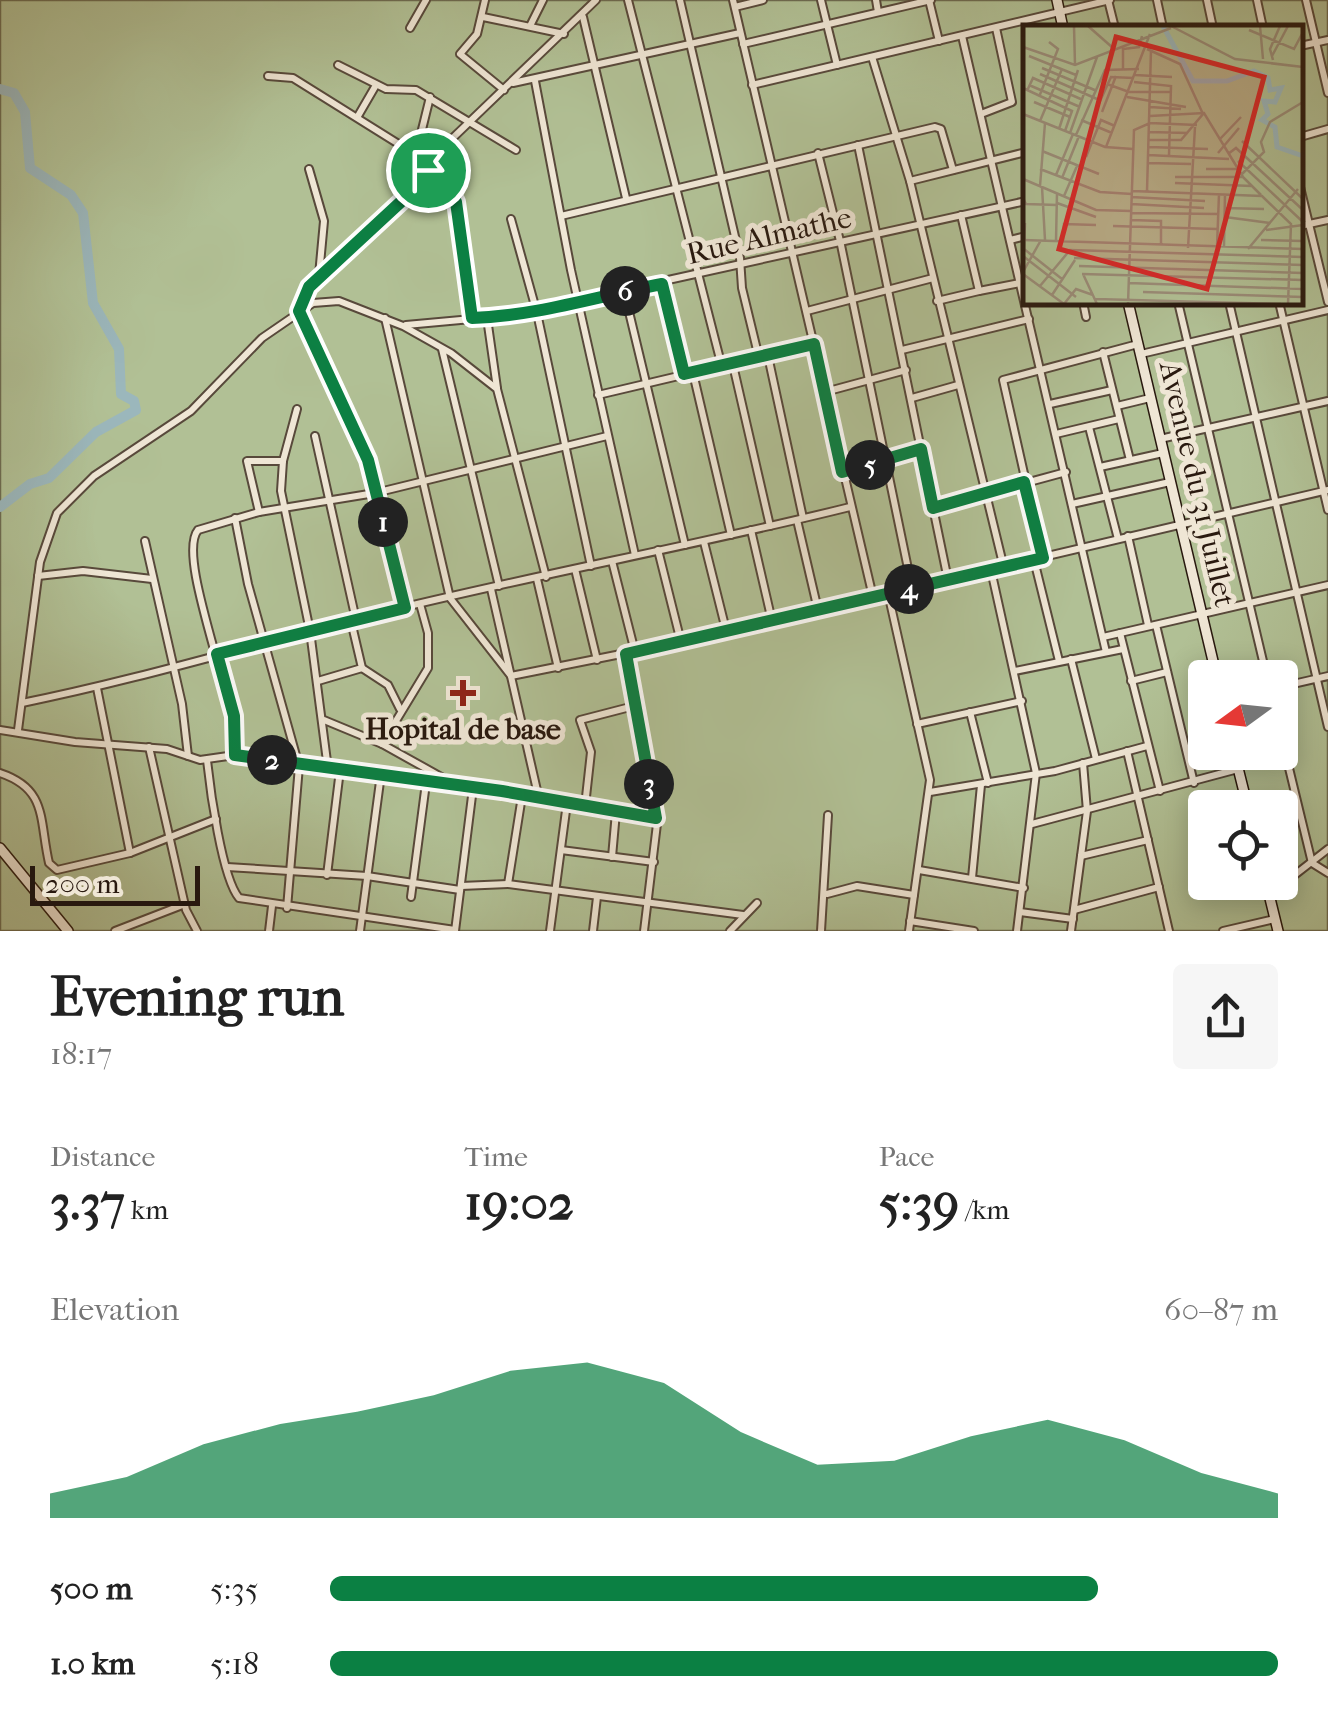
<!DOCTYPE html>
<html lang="en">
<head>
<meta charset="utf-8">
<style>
	body { margin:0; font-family:"IM FELL French Canon",serif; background:#f6f6f6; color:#222; height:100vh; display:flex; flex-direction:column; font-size:38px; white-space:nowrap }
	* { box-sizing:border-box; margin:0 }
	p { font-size:32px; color:#767676 }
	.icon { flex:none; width:55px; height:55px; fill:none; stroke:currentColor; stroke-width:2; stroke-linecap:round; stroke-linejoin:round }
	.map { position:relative; height:931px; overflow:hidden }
	.drawer { display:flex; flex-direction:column; background:#fff; flex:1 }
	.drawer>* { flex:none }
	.needle { width:65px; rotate:255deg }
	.tools { position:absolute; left:1188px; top:660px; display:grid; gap:20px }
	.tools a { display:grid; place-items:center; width:110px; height:110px; border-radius:10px; background:#fff; box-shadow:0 5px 25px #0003; font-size:50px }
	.scale { position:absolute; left:30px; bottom:25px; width:170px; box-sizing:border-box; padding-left:10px; border:5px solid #29190f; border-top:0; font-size:28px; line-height:35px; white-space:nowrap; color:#29190f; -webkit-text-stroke:8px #efe6d5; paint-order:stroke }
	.pin { position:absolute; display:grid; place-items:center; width:85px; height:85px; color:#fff; margin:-42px; border:5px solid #fff; border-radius:50%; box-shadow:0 2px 10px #0007 }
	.km { position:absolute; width:50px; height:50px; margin:-25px; border-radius:50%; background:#222; color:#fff; font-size:28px; line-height:50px; text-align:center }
	.round { display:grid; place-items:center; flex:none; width:105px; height:105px; border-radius:10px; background:#f6f6f6 }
	.headline { display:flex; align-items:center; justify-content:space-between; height:170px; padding:0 50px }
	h1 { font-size:55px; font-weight:700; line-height:75px }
	.metrics { display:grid; grid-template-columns:repeat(3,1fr); gap:15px; height:170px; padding:10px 50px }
	.metrics div { display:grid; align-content:center }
	.metrics b { font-size:50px; font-weight:700 }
	.metrics small { font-size:28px; font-weight:400 }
	.metrics p { font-size:28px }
	.chart { height:280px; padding:20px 50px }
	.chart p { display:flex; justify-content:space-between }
	.chart svg { width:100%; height:180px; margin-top:10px; fill:#0b8043; opacity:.7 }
	ul { padding:0 50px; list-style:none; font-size:32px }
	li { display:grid; grid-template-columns:160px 120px 1fr; align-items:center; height:75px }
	li i { height:25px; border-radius:12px; background:#0b8043 }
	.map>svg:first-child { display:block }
	.green { fill:#b1c095; stroke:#6d6c52; stroke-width:2.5; fill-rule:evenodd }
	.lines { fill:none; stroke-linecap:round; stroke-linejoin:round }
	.river { stroke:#9bb7bc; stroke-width:10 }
	.street-casing { stroke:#58493b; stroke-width:10 }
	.secondary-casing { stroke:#29190f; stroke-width:12 }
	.street { stroke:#efe6d5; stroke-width:6 }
	.secondary { stroke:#efe6d5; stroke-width:9 }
	.route-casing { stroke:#fff; stroke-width:20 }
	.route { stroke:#0b8043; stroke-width:12 }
	.poi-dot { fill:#8f2418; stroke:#efe6d5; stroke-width:4 }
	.labels { text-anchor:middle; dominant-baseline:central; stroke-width:10; stroke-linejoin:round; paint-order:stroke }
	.street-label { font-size:30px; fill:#29190f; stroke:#efe6d5 }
	.poi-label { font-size:30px; font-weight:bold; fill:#29190f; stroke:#efe6d5 }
	.inset-river { fill:none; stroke:#9bb7bc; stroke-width:5 }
	.inset-road { fill:none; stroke:#9a8c78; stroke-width:2.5 }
	.view { fill:#d62828; fill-opacity:0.15; stroke:#d62828; stroke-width:5 }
	.inset-edge { fill:none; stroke:#29190f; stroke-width:5 }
</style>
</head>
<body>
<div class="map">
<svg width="1328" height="931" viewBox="0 0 1328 931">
	<rect width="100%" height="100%" fill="#e6d9be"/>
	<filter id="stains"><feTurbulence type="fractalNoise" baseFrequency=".002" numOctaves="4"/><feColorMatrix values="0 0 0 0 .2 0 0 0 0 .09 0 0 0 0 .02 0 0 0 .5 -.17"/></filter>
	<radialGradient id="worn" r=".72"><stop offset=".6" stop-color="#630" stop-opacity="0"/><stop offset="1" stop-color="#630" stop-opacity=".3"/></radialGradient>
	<path class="green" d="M0,0H1328V931H0ZM1026,28H1300V302H1026ZM1205,678H1280V752H1205ZM1205,808H1280V882H1205Z"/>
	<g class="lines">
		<path class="river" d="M0,89L14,93L25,112L30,168L71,195L83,213L93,303L119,349L121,394L134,401L136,410L96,432L49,478L30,484L0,507"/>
		<g class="street-casing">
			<g id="street">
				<path d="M485,0L477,34L460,54L504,90"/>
				<path d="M628,0L722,367"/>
				<path d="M680,0L740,258L742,288L759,358"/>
				<path d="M733,0L873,597"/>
				<path d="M821,0L837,65"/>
				<path d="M876,0L878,12"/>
				<path d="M929,0L939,41"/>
				<path d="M1108,0L1115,28"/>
				<path d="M1157,0L1163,28"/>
				<path d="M1207,0L1213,28"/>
				<path d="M1257,0L1263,28"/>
				<path d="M1306,0L1328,93"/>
				<path d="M735,7L763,0"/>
				<path d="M483,17L564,34"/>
				<path d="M583,17L626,198"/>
				<path d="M531,24L543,0"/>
				<path d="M410,28L426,0"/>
				<path d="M962,36L1106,652"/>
				<path d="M743,44L931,0"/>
				<path d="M1300,46L1328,40"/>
				<path d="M872,57L910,181L1004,568"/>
				<path d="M338,65L386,89L416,90L516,150"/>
				<path d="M268,76L293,78L429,163"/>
				<path d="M535,81L571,270L635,555"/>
				<path d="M513,83L740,33"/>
				<path d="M752,85L1110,0"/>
				<path d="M981,114L1012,102L996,28"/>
				<path d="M358,116L376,85"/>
				<path d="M1300,137L1328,129"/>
				<path d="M858,145L948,580"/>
				<path d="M818,153L841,245L912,588"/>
				<path d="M416,154L430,97"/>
				<path d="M309,169L324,221L319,275"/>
				<path d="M429,170L447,183L456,202L472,319"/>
				<path d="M910,181L1026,152"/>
				<path d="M1300,187L1328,302"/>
				<path d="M961,215L979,291L1020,283"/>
				<path d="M561,216L935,127L941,129L953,170"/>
				<path d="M511,219L537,313L591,566"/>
				<path d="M1300,226L1328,220"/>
				<path d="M1010,240L1026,236"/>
				<path d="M662,284L684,374"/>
				<path d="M624,291L685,545"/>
				<path d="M937,301L979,291"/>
				<path d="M1083,302L1086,317"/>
				<path d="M1178,302L1267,678"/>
				<path d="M1229,302L1328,727"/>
				<path d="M1279,302L1328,510"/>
				<path d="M807,311L933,278"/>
				<path d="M385,318L450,598L511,676L681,642L1328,490"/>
				<path d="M487,318L497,388"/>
				<path d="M406,325L537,313L600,295L1026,201"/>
				<path d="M442,349L499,586"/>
				<path d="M902,350L1029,319"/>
				<path d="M1103,352L1130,460"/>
				<path d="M1141,354L1328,310"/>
				<path d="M768,356L803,518"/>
				<path d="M733,365L770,526"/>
				<path d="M693,373L731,535"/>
				<path d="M825,392L906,370"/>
				<path d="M598,395L814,344"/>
				<path d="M912,398L958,385"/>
				<path d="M1050,404L1112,390"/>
				<path d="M1117,406L1150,398"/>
				<path d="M297,409L283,461L281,491L310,631L328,769"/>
				<path d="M1089,427L1118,539"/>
				<path d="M1056,434L1119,419"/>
				<path d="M315,436L356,620"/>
				<path d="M1160,439L1328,401"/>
				<path d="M1100,467L1163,453"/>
				<path d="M842,472L921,449"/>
				<path d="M1072,504L1170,482"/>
				<path d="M933,508L1066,472"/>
				<path d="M259,512L247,461H283"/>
				<path d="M235,518L248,584L299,766L287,908"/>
				<path d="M797,520L818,610"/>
				<path d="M751,530L772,621"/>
				<path d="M1128,536L1148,625"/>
				<path d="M145,541L182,704L188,756"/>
				<path d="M704,542L726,630"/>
				<path d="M658,550L681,642"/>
				<path d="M1043,558L1003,380L1138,344"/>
				<path d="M1034,560L1059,661"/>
				<path d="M612,561L635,652"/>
				<path d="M575,569L597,660"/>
				<path d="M991,570L1036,773L1017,931"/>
				<path d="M38,576L83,571L152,579"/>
				<path d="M537,579L558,668"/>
				<path d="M491,589L539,799"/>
				<path d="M888,593L930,780L909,931"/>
				<path d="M405,608L367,457L303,321L299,311L309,287L426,178L433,157L596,0"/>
				<path d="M1156,625L1194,783"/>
				<path d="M1120,633L1160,791"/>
				<path d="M1103,637L1328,585"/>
				<path d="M626,654L657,824L644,931"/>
				<path d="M1071,659L1096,759"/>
				<path d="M362,668L388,685L400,709"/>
				<path d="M1015,671L1123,649"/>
				<path d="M318,681L362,668L351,621"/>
				<path d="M1131,681L1167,672"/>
				<path d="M1280,687L1328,676"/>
				<path d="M97,688L130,853"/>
				<path d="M22,703C141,679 258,643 376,614C533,575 693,546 850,507"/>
				<path d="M970,712L988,783"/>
				<path d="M324,720L382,744L454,784"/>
				<path d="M917,724L1022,701"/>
				<path d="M0,730L75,742L167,749L200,760L235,755L368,771L656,818"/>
				<path d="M18,730L40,562L57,513L94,476L191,411L262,338L313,303L339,301L403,326L451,353L497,389L546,577"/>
				<path d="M1280,731L1312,863L1328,873"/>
				<path d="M382,744L428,668V633L420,604"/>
				<path d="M149,747L186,910L197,931"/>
				<path d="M1127,751L1169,931"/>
				<path d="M235,755C240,705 175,558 198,530L259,512L375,493L607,436"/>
				<path d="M207,760C210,789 222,878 239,898L455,930"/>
				<path d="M0,773C48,789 39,820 49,863L57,870L130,853L216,819"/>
				<path d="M930,792L1055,771L1147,746"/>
				<path d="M522,796L508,884L743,915"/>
				<path d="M585,806L591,752L580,720L634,706"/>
				<path d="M1032,824L1238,769"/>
				<path d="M561,850L654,862"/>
				<path d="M1081,856L1148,840"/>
				<path d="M612,857L616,812"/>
				<path d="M227,867L367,876L460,890"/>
				<path d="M919,870L1024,888"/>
				<path d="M327,875L340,770"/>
				<path d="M972,878L981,785"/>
				<path d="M461,886L508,884"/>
				<path d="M827,894L857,886L914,895"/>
				<path d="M1269,895L1328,849"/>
				<path d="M411,897L426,783"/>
				<path d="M1074,910L1159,887"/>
				<path d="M1020,912L1073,919"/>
				<path d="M910,921L974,931"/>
				<path d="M115,931L185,904"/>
				<path d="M269,931L272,906"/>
				<path d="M360,931L381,774"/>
				<path d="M455,931L473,788"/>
				<path d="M550,931L567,803"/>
				<path d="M593,931L597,897"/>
				<path d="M730,931L757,903"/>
				<path d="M821,931L828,815"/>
				<path d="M1071,931L1087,811L1083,763"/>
				<path d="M1223,931L1275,919"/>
			</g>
		</g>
		<g class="secondary-casing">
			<g id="secondary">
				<path d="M1057,0L1063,28"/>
				<path d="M1128,302L1217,678"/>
				<path d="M1234,752L1248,808"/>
				<path d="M0,848L68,931"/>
				<path d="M1266,882L1278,931"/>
			</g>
		</g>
		<use href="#street" class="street"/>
		<use href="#secondary" class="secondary"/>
	</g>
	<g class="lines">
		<g class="route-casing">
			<path id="route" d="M428,170L447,183L456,202L472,318C537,316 598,296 662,284L684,374L814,344L842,472L921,449L933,508L1024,482L1043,558L626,654L656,818L502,791L235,755L234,716L217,654L405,608L368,460L299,311L309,287L419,185Z"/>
		</g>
		<use href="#route" class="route"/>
	</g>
	<path class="poi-dot" d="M458 678h10v10h10v10h-10v10h-10v-10h-10v-10h10z"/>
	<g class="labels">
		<g class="street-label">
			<text transform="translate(769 236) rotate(-13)">Rue Almathe</text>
			<text transform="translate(1197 484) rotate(77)">Avenue du 31 Juillet</text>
		</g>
		<g class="poi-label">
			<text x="463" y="729">Hopital de base</text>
		</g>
	</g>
	<g transform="translate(1023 25)">
		<rect width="280" height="280" fill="#e6d9be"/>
		<path d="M0,1H280V279H0Z" fill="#b1c095"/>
		<path class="inset-river" d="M140,1L170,56H204L231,46L245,53L247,65L258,63L252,77L241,76L245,89L239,95L252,102L254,122L280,131"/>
		<path class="inset-road" d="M51,1L52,40M65,1L90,23M148,1L212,34L280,42M237,1L240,34M226,5L271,24L280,7M0,22L52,40L148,3M124,24L157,39L180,89L158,115H126M6,31L53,50M249,31L265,1M250,35L247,24L257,1M19,43L74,66M100,44V24L116,22L119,11M17,49L74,74M112,50L149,52M111,57L148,61L146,130M84,59L106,67H149M6,60L57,82M0,63L49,86L42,106M4,66L10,53L60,75M16,72L35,24L26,17M104,72L163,82M11,77L47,92M127,82L158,84M73,85L88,52L111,53M79,87L93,51M0,89L82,122L110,124M127,91L181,88L220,152M58,95L89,108M17,96L39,44M36,104L55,45M126,107L165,108M47,108L74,32M53,110L82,45L116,44M197,114L218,92M219,116L280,174M83,122L127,9M126,122L185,124M19,126L76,149M195,128L216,103M205,129L213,123L280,185M125,130L206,134M63,132L78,95L92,101M215,136L280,197M125,138L168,139M17,144L77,167L109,169M183,144H214M33,150L50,109M218,150L241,127L238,117L247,97L280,77M152,152H220L238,170M39,153L56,111M0,154L73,185L108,186M152,158L229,161M17,161L22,98M19,162L22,215M109,166L239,171L268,199L265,279M124,166L128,25M41,171L54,141M108,172L182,176M0,173L3,179L34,180M34,178L73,192M108,179L181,183M201,183L241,184M108,188L195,189M202,192L247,198M108,195L138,196V219M2,198L1,224L39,254M90,201L194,204M243,205L280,200M0,215L280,224M238,215L280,216M33,216L34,168M40,216L41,199L73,200M201,221L202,169M194,222L196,169M165,223L172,102M225,224L275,164M0,231L53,272M51,233L280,240M56,241L280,248M0,247L18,215M0,249L41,279M59,249L280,255M60,249L74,279M105,258L280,264M17,261L47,225L280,232M120,267L280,272M29,270L52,235M72,274L258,279M41,279L53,264L70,270M105,279L111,105L127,98L174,100"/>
		<path class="view" d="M93,12L241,52L184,264L36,224Z"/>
		<rect width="280" height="280" class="inset-edge"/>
	</g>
	<rect width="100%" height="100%" filter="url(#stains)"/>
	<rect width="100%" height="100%" fill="url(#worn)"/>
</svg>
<div class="tools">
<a><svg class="needle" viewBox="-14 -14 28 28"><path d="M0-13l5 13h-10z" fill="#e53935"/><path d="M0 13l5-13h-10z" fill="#767676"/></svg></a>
<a><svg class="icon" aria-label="locate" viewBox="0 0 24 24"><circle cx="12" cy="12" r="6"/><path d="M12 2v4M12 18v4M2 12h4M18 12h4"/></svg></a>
</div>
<div class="scale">200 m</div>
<div class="pin" style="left:428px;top:170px;background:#1e9e55"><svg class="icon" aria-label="arrive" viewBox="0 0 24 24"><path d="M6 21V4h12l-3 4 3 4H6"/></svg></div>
<b class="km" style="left:383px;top:522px">1</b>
<b class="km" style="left:272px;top:760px">2</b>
<b class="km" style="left:649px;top:784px">3</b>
<b class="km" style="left:909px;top:589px">4</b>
<b class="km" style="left:870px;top:465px">5</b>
<b class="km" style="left:625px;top:291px">6</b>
</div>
<section class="drawer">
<div class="headline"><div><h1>Evening run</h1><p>18:17</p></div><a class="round"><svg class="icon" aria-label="share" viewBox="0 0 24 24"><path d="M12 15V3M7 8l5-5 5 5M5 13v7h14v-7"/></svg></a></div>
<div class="metrics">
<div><p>Distance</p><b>3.37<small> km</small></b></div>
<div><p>Time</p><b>19:02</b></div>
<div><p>Pace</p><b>5:39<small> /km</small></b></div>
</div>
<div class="chart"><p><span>Elevation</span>60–87 m</p>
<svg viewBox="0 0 160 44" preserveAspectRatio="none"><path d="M0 44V38L10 34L20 26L30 21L40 18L50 14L60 8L70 6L80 11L90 23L100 31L110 30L120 24L130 20L140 25L150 33L160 38V44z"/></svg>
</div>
<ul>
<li><b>500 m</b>5:35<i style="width:81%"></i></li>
<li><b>1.0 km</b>5:18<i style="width:100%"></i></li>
</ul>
</section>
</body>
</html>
